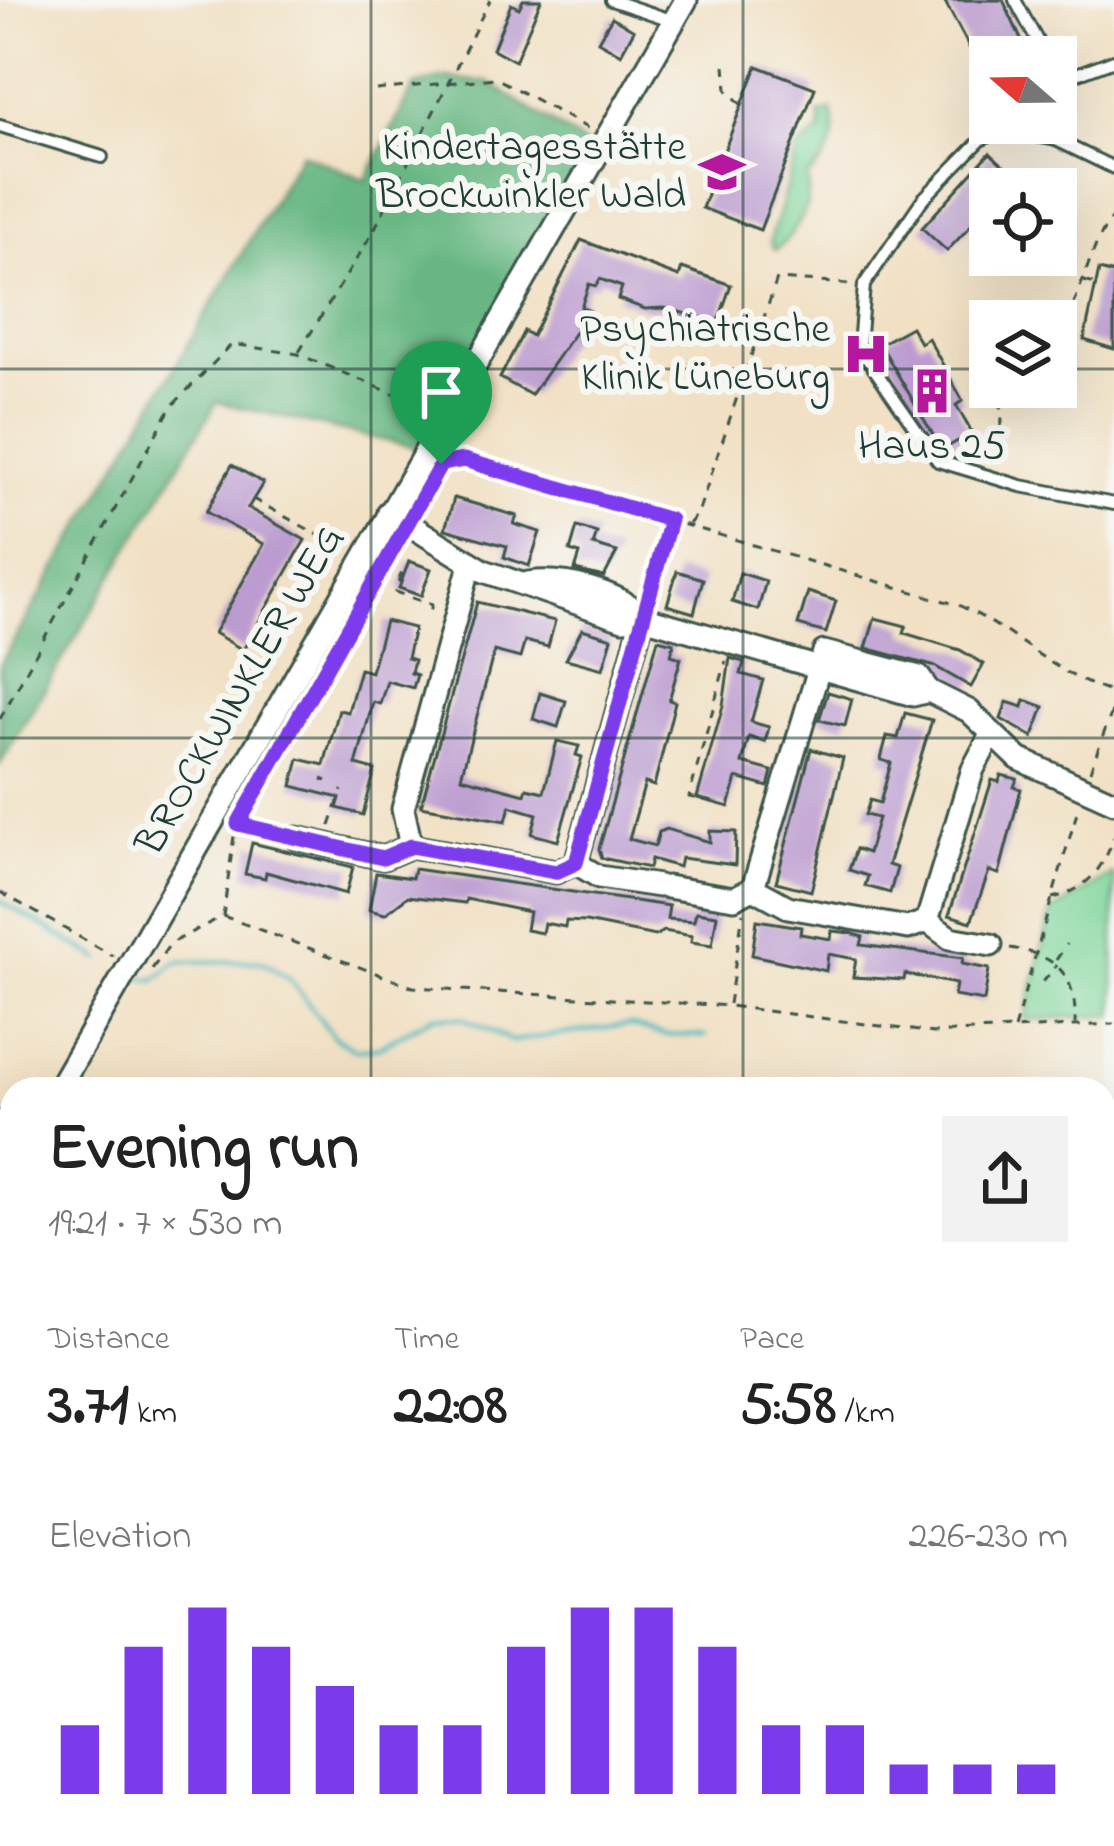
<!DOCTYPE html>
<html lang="en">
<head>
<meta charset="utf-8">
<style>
	body { margin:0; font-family:"Indie Flower",sans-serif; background:#f2f2f2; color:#222; height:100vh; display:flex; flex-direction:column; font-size:45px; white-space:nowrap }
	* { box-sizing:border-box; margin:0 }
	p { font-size:39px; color:#767676 }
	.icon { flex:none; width:66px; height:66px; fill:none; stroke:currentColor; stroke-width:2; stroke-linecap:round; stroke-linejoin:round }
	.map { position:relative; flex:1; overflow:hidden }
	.drawer { position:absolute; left:0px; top:1077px; width:1116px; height:771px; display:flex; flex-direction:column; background:#fff; border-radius:36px 36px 0 0; box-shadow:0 12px 48px #0002 }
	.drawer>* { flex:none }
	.needle { width:78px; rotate:290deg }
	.tools { position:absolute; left:969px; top:36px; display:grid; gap:24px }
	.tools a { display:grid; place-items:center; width:108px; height:108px; border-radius:0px; background:#fff; box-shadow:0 12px 48px #0002; font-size:60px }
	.pin { position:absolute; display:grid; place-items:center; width:102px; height:102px; color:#fff; margin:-123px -51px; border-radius:50% 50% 50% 0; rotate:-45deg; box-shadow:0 0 12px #0007 }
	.pin .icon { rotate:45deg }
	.round { display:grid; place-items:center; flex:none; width:126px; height:126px; border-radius:0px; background:#f2f2f2 }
	.overview { display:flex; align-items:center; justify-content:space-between; height:204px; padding:0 48px }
	h1 { font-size:66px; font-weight:700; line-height:90px }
	.metrics { display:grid; grid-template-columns:repeat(3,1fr); gap:18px; height:204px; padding:12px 48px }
	.metrics div { display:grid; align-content:center }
	.metrics b { font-size:60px; font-weight:700 }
	.metrics small { font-size:33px; font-weight:400 }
	.metrics p { font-size:33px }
	.chart { height:336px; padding:24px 48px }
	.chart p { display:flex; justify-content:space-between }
	.chart svg { width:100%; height:216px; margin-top:12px; stroke:#7c3aed; stroke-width:6 }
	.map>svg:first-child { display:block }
	.green { fill:#7fd69b; stroke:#4f8a68; stroke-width:3 }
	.forest { fill:#67b783; stroke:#437a5c; stroke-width:3 }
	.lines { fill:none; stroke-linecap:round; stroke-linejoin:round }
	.stream { stroke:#47b7bf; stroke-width:4.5 }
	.building { fill:#bc9cd0 }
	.service-casing { stroke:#3e5549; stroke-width:16 }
	.minor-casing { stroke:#3e5549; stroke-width:27 }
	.path { stroke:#3e5549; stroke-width:3; stroke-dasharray:9 9; stroke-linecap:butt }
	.service { stroke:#fff; stroke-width:10 }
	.minor { stroke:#fff; stroke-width:21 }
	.route-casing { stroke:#fff; stroke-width:24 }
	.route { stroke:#7c3aed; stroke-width:15 }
	.grid { fill:none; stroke:#1f3d34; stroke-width:3; stroke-opacity:0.55 }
	.labels { text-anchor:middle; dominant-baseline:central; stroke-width:12; stroke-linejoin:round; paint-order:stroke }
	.poi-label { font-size:42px; fill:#1f3d34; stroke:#f6f6f2; text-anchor:end }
	.street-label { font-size:42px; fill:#1f3d34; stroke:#f6f6f2 }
</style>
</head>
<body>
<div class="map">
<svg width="1114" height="1846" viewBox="0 0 1114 1846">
	<rect width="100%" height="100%" fill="#f6f6f2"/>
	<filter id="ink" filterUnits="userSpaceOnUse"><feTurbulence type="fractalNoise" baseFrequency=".00833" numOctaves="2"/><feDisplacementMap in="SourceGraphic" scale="24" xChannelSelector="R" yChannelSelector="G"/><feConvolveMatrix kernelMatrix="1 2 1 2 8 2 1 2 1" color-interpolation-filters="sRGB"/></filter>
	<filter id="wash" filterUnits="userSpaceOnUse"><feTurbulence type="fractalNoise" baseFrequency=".004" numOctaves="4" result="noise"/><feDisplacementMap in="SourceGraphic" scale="48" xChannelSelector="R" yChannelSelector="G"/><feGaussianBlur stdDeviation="2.7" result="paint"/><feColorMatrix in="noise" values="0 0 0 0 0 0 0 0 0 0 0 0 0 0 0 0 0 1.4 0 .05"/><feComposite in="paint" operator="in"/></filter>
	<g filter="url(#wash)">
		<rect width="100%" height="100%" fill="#f1e0c3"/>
		<g class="green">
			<path d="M832,111C839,137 829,161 807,177C813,205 798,232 775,250L770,242L798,149L821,131L820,114Z"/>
			<path d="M1114,874V1015L1025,1020L1051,913Z"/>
		</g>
		<path class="forest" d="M445,78L488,82L591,148L418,448L217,402L0,764V664L301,153L366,180L414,86Z"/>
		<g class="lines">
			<g class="stream">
				<path d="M0,901L100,959"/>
				<path d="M138,977L155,980L176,962L261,961L289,978L334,1037L356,1050L379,1047L434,1016L464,1018L512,1041L629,1025L665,1035L705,1036"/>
			</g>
		</g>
		<g id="blocks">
			<g class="building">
				<path d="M523,0H541L515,61L493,49L511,4L519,8Z"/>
				<path d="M944,0H1003L1029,57H990V86Z"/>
				<path d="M612,17L634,30L621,54L598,41Z"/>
				<path d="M757,66L815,88L760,230L702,208Z"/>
				<path d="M990,153L1015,176L1003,189H990V238L973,223L947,251L922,228Z"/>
				<path d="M581,240L679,277L682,268L731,285L718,322L664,308L645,309L618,299L622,287L600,279L596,286L589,284L581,307L590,311L531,395L500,378L524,331L532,336Z"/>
				<path d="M1099,270L1114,274V349L1084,340Z"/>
				<path d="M911,327L920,343L928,338L963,401L956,405L972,433L942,450L880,344Z"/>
				<path d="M232,465L263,483L248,508L305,540L243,650L214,633L264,544L206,512Z"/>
				<path d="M454,498L517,516L514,524L540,532L529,566L504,557L507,546L445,529Z"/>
				<path d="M577,527L597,533L593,545L617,552L604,577L575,570L580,554L570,551Z"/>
				<path d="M409,561L431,569L421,596L399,588Z"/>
				<path d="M677,571L703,579L694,613L667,605Z"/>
				<path d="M740,573L766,581L758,610L732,602Z"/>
				<path d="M808,592L836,601L826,633L798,625Z"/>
				<path d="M477,602L555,621L548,647L525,641L520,658L494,651L461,777L525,794L527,788L544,792L557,741L579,746L576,755L582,757L558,841L532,834L537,814L510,806L506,821L421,806Z"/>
				<path d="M875,618L906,626L904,633L960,650L984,664L971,687L936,667L866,648Z"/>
				<path d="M385,621L414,628L407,658L414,660L411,673L417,675L413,688L387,681L380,704L373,702L356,765L375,770L363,815L337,808L340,798L292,786L299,759L324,765L339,710L348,712L360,669L371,672Z"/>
				<path d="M582,629L612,638L603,669L566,659Z"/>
				<path d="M658,639L674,643L671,655L681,658L669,700L675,702L654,786L645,783L629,839L655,846L659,832L666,829L710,842V831L736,832L735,865L681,858L679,867L651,859L649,868L602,858L599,849Z"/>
				<path d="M730,658L744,662L741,674L763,680L751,722L769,727L765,742L749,737L742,763L772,771L768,787L737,778L729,807L697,798L723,706Z"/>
				<path d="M828,692L852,699L845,726L819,720Z"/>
				<path d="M540,693L566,701L558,727L533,719Z"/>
				<path d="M1025,700L1044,707L1033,737L1001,719L1007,702L1023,707Z"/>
				<path d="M905,713L932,720L888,865L897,868L890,893L865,886L868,876L849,870L856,849L868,853L878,818L865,815L870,800L880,803L891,763L881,760L883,751L887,736L898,738Z"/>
				<path d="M811,749L843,758L811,891L776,882Z"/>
				<path d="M1001,775L1017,779L1014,787L1021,789L999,874L989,871L971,922L949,915L992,780L999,782Z"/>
				<path d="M252,843L353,867L346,894L266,872L265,878L245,874Z"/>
				<path d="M414,869L669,906L667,919L694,921L696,912L717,915L712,945L691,942L692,936L664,931L655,936L586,922L566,921L565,927L544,923L542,933L526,930L529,912L466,899L465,903L408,896L385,914L369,910L376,873L412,878Z"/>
				<path d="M757,920L801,927L800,934L831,939L832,931L851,933L863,937L861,945L963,958L962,964L989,969L984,1001L954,996L956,984L905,974L904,980L853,977L856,959L828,954L826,971L752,955Z"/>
			</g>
		</g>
	</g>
	<g filter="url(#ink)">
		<use href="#blocks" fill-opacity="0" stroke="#3e5549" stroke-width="3"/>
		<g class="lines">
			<g class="service-casing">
				<g id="service">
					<path d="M611,0L674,21"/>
					<path d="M1015,0L1046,57"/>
					<path d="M1056,81V140L1114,168"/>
					<path d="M1056,92L1071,76L1114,60"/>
					<path d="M1021,123L982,139L922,200L864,285L859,347L938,461L1021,486L1114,504"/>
					<path d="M0,126L102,157"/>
					<path d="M1012,131L1056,140"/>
				</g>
			</g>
			<g class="minor-casing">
				<g id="minor">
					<path d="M389,512L484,571L623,619L643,617L913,695L929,691"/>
					<path d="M470,565L403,809L411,846L556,872L576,863L643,617"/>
					<path d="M528,583C564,578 617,591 643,617"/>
					<path d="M991,735L973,769L927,921L908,928L788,907L753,888L824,652L919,677L929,691L969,711L1019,759L1114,802"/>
					<path d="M297,838L383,858L411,846"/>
					<path d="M576,863L599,877L659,886"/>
					<path d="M667,887L734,898L753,888"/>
					<path d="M927,921L950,938L991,945"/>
					<path d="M58,1089L686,0"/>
					<path d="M0,1188L12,1168"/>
				</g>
			</g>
			<g class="path">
				<path d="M725,65L727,90L742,105"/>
				<path d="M376,90L496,78L589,129"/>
				<path d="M1084,281L1095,284"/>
				<path d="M1056,335C1084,299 1085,251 1114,215"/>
				<path d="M299,352L372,234L490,0"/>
				<path d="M991,461L1002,422L1000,387"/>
				<path d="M440,462L464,460L958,605C1015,630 1054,676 1114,693"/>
				<path d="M253,499L346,550"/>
				<path d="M689,524L698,513L777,279L848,284"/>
				<path d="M389,557L399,539"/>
				<path d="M383,568L404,575"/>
				<path d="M401,574L395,592L432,605L429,614"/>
				<path d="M650,594L670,522"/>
				<path d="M0,719L171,407L232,344L298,354L428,408"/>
				<path d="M1090,771L1114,706"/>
				<path d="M322,779L327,781"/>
				<path d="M713,802L689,797L726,661"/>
				<path d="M241,824L278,833"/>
				<path d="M330,826L342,790"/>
				<path d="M0,892L113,956"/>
				<path d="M1052,898C1086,891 1103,869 1114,837"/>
				<path d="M223,916L413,987L729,1006L934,1033L1114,1024"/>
				<path d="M1010,948C1057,955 1077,975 1075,1024"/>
				<path d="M1056,960L1067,944"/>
				<path d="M152,969L171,943L223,916L234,836L243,809"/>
				<path d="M1043,982L1057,965"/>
				<path d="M729,1004L743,913"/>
				<path d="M1014,1029L1078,809"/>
				<path d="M0,1230L12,1209"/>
				<path d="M1104,1480L1114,1479"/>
				<path d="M0,1517H12"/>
			</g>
			<use href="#service" class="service"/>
			<use href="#minor" class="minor"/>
		</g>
	</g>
	<g class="lines" filter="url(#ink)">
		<g class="route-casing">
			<path id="route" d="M464,460L670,520L576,863L556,872L411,846L383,858L238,824L441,464Z"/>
		</g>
		<use href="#route" class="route"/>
	</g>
	<path class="grid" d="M371,0V1089M743,0V1089M0,369H990M1056,369H1114M0,738H1114M0,1108H12M1104,1108H1114M0,1477H12M1104,1477H1114M371,1836V1846M743,1836V1846"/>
	<defs>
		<g id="school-bare" transform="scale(3.6)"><path d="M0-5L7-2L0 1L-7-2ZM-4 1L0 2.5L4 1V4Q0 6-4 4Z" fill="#b5179e" stroke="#f6f6f2" stroke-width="2.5" paint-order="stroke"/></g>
		<g id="hospital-bare" transform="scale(3.6)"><path d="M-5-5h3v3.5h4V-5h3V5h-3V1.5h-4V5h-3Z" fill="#b5179e" stroke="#f6f6f2" stroke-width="2.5" paint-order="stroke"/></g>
		<g id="building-bare" transform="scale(3.6)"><path d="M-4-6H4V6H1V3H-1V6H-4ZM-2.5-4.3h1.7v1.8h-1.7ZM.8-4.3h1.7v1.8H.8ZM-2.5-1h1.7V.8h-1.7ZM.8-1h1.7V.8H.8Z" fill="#b5179e" stroke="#f6f6f2" stroke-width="2.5" paint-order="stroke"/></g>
	</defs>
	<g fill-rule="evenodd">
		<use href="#school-bare" x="722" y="172"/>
		<use href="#hospital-bare" x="866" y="354"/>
		<use href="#building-bare" x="932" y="391"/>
	</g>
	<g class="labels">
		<g class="poi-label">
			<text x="686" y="148">Kindertagesstätte<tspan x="686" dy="48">Brockwinkler Wald</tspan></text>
			<text x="830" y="330">Psychiatrische<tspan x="830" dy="48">Klinik Lüneburg</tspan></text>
			<text x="932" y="447" text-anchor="middle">Haus 25</text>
		</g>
		<g class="street-label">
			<text transform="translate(241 691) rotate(-60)">BROCKWINKLER WEG</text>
		</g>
	</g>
</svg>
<div class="tools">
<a><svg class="needle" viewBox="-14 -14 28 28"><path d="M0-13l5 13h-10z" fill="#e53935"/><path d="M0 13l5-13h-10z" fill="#767676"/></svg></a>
<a><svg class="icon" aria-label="locate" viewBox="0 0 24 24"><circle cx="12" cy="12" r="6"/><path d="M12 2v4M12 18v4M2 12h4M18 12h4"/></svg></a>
<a><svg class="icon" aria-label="layers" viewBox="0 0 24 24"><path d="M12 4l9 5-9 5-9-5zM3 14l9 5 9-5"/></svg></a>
</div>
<div class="pin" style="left:441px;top:464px;background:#1e9e55"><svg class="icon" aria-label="arrive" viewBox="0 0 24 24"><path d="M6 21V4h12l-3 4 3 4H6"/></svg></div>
<section class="drawer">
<div class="overview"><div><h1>Evening run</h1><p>19:21 · 7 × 530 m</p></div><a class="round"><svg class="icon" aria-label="share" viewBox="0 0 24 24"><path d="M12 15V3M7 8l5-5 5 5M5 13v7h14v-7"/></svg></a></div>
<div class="metrics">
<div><p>Distance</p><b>3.71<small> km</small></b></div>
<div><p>Time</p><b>22:08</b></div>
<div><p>Pace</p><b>5:58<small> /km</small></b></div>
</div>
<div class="chart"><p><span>Elevation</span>226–230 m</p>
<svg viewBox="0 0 160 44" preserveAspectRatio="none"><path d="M5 44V30M15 44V14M25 44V6M35 44V14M45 44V22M55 44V30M65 44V30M75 44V14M85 44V6M95 44V6M105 44V14M115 44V30M125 44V30M135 44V38M145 44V38M155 44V38"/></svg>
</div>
</section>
</div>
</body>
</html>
